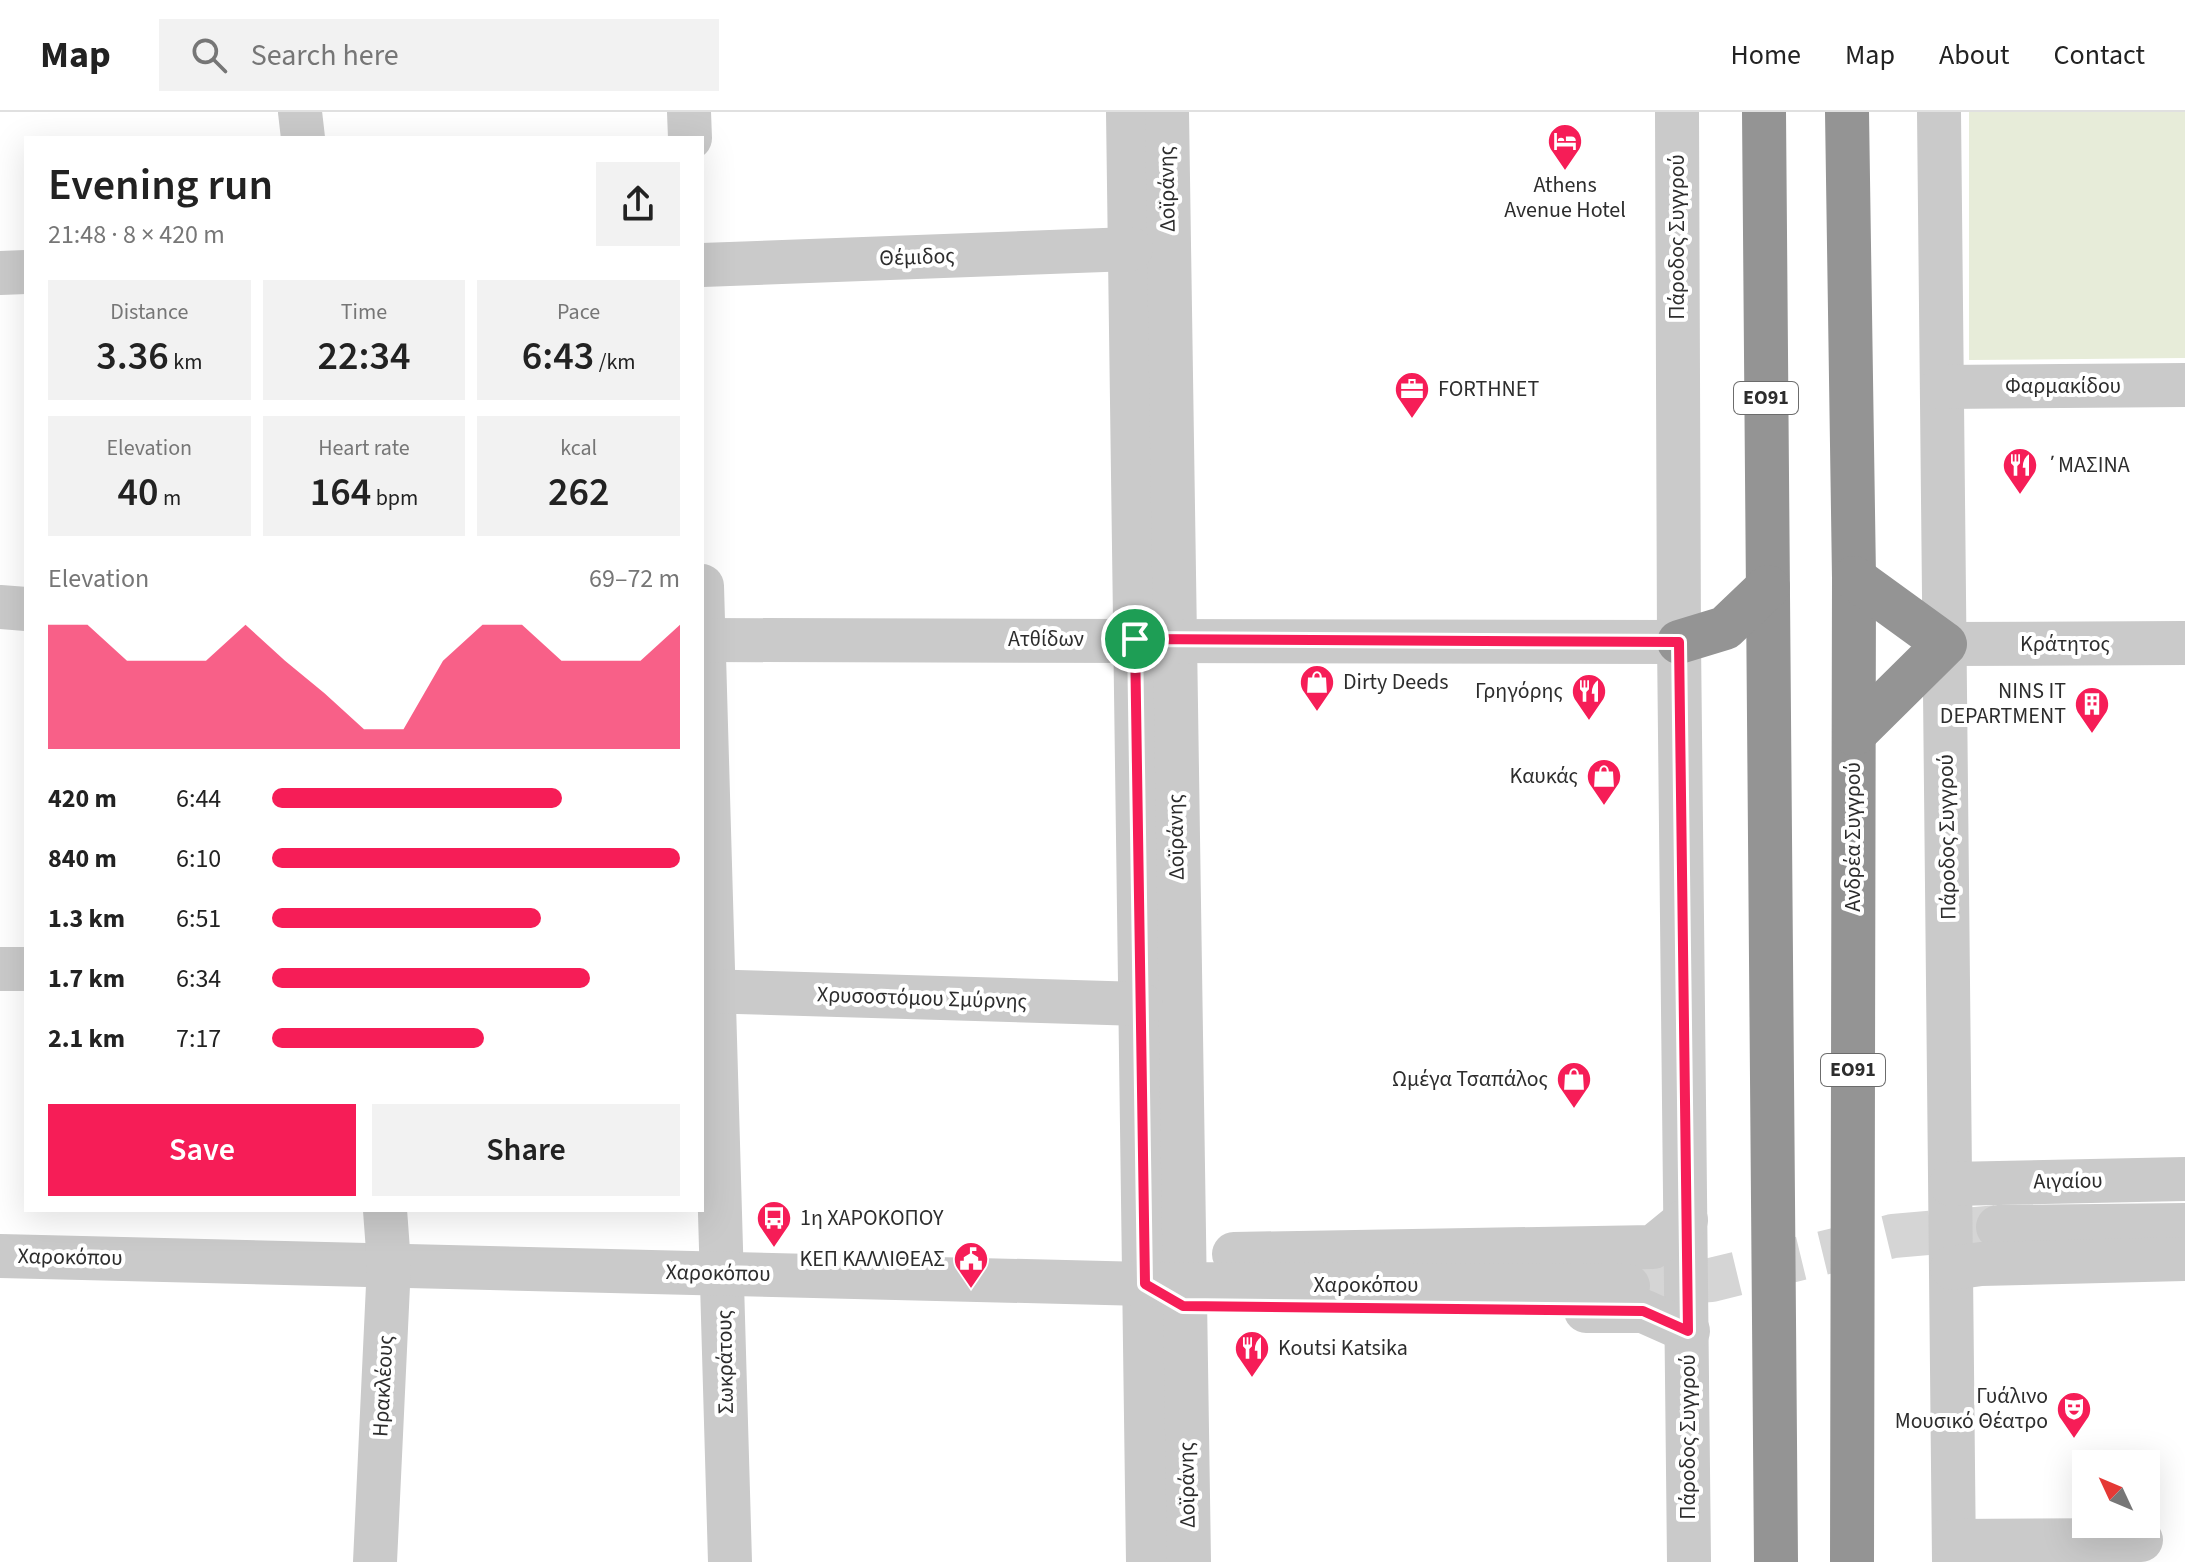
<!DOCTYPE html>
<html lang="en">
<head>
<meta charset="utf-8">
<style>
	body { margin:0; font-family:"Source Sans 3",sans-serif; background:#f2f2f2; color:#222; height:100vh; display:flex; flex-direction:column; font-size:30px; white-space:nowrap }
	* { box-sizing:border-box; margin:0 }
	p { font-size:26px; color:#767676 }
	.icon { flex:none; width:44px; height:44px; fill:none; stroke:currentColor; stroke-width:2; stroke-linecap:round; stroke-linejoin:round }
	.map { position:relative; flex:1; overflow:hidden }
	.side { position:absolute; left:24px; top:24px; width:680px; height:1076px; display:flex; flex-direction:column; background:#fff; border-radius:0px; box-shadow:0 8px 32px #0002 }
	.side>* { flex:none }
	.needle { width:52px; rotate:314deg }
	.buttons { position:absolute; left:2072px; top:1338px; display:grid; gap:16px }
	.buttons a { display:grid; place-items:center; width:88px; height:88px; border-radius:0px; background:#fff; box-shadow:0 8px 32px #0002; font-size:40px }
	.pin { position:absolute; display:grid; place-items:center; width:68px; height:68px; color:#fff; margin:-34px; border:4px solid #fff; border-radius:50%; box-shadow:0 2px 8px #0007 }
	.round { display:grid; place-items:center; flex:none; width:84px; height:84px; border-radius:0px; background:#f2f2f2 }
	.head { display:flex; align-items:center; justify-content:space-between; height:136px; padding:0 24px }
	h1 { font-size:44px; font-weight:600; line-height:60px }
	.figures { display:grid; grid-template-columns:repeat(3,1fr); gap:12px; height:136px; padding:8px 24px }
	.figures div { display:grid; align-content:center; border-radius:0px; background:#f2f2f2; text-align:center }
	.figures b { font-size:40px; font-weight:600 }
	.figures small { font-size:22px; font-weight:400 }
	.figures p { font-size:22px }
	.chart { height:224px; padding:16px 24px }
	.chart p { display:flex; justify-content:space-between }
	.chart svg { width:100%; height:144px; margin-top:8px; fill:#f61d57; opacity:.7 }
	.action { display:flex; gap:16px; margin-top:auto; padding:16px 24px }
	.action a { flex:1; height:92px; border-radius:0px; background:#f61d57; color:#fff; font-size:32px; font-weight:600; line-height:92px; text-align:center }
	.action a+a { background:#f2f2f2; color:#222 }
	ul { padding:0 24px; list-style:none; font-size:26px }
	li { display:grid; grid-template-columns:128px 96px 1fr; align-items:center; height:60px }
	li i { height:20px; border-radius:10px; background:#f61d57 }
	header { display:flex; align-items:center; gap:48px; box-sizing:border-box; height:112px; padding:0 40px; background:#fff; border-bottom:2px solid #e0e0e0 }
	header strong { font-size:38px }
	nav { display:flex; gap:44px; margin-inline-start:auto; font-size:28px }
	.search { width:560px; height:72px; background:#f2f2f2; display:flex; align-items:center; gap:20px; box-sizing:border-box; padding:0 28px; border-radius:0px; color:#767676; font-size:30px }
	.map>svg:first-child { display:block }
	.green { fill:#e7ecd9 }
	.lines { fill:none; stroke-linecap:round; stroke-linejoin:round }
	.minor-tunnel { stroke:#d5d5d5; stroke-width:44; stroke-dasharray:44 22; stroke-linecap:butt }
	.minor { stroke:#cacaca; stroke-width:44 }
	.highway { stroke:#949494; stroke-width:44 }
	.route-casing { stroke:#fff; stroke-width:16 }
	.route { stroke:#f61d57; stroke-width:10 }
	.labels { text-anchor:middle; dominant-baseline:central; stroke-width:8; stroke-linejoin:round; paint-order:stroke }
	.shield { fill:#fff; stroke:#6c6c6c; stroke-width:2 }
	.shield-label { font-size:20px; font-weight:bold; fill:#2d2d2d }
	.poi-label { font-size:22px; fill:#2d2d2d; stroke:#fff; text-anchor:end }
	.street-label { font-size:22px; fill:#2d2d2d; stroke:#fff }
</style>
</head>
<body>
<header>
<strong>Map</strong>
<div class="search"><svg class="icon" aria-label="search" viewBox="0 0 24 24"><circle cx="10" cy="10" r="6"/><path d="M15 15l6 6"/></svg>Search here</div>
<nav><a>Home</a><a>Map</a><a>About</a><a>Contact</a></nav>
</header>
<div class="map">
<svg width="2185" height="1450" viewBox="0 0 2185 1450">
	<rect width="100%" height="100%" fill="#fff"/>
	<path class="green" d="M1969,0H2185V246L1969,248Z"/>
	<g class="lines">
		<path class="minor-tunnel" d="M1628,1174L1711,1168L1893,1124L1998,1115"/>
		<g class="minor">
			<path d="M300,0L303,26"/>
			<path d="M689,0L690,26"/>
			<path d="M1128,0L1148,1450"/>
			<path d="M1167,0L1189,1450"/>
			<path d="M1677,0L1679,530L1689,1450"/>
			<path d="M1939,0L1954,1450"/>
			<path d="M702,153L1131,137"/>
			<path d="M0,161L26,160"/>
			<path d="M1942,275L2185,273"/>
			<path d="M702,474L730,1450"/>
			<path d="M0,495L26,497"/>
			<path d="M702,528L1679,530"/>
			<path d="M1945,532L2185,531"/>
			<path d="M0,857H26"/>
			<path d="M702,879L1141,892"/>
			<path d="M1951,1072L2185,1067"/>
			<path d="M1998,1115L2185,1113"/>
			<path d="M1234,1142L1653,1135L1686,1108"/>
			<path d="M0,1144L1145,1172L1628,1174"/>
			<path d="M1952,1156L1981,1152L2185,1147"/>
			<path d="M1586,1199H1643L1688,1219"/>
			<path d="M1954,1429L2141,1428"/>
			<path d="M375,1450L389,1152L385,1098"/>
		</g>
		<g class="highway">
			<path d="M1764,0L1776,1450"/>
			<path d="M1847,0L1854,466L1852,1450"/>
			<path d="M1854,466L1945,532L1854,622"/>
			<path d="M1679,530L1725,516L1768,475"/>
		</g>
	</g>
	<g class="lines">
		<g class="route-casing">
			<path id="route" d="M1135,527L1679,530L1688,1219L1643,1199L1183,1194L1145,1172Z"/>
		</g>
		<use href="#route" class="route"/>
	</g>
	<defs>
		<g id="hotel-pin" transform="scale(1.8)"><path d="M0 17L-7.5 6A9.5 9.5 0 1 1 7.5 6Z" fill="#f61d57" stroke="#fff"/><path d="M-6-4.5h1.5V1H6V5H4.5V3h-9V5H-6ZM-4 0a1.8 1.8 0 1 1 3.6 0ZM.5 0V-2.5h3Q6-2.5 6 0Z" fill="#fff"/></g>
		<g id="office-pin" transform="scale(1.8)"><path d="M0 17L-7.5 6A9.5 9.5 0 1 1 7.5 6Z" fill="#f61d57" stroke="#fff"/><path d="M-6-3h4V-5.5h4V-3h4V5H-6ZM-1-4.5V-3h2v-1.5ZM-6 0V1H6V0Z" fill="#fff"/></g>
		<g id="restaurant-pin" transform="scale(1.8)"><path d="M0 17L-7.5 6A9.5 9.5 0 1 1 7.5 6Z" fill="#f61d57" stroke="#fff"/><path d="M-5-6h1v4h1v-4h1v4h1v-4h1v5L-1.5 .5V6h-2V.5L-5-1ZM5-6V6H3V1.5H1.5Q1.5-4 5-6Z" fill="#fff"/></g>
		<g id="shop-pin" transform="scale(1.8)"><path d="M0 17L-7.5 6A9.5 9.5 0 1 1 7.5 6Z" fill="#f61d57" stroke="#fff"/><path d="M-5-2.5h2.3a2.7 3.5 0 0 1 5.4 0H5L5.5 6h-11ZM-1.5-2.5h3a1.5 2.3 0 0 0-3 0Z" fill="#fff"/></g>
		<g id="building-pin" transform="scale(1.8)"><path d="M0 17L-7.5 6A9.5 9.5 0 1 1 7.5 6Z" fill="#f61d57" stroke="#fff"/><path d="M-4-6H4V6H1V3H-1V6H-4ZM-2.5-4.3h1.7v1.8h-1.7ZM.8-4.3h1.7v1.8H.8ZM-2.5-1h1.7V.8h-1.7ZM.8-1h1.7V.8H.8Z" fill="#fff"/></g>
		<g id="bus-pin" transform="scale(1.8)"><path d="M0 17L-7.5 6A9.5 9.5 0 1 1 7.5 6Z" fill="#f61d57" stroke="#fff"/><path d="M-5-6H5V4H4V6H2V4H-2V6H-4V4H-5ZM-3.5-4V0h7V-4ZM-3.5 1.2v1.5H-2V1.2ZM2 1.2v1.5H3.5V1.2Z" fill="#fff"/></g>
		<g id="civic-pin" transform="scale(1.8)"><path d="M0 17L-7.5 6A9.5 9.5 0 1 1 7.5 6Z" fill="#f61d57" stroke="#fff"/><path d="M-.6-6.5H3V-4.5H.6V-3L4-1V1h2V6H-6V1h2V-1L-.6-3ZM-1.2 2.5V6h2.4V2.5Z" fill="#fff"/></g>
		<g id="theatre-pin" transform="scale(1.8)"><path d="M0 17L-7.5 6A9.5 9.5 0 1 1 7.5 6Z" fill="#f61d57" stroke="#fff"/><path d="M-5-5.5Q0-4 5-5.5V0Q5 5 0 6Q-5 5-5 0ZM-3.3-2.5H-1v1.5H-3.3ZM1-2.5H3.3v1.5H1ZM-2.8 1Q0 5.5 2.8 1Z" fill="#fff"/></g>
	</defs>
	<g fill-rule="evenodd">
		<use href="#hotel-pin" x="1565" y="29"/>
		<use href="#office-pin" x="1412" y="277"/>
		<use href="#restaurant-pin" x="2020" y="353"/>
		<use href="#shop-pin" x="1317" y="570"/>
		<use href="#restaurant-pin" x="1589" y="579"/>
		<use href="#building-pin" x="2092" y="592"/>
		<use href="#shop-pin" x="1604" y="664"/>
		<use href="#shop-pin" x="1574" y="967"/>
		<use href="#bus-pin" x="774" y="1106"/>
		<use href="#civic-pin" x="971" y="1147"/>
		<use href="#restaurant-pin" x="1252" y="1236"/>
		<use href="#theatre-pin" x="2074" y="1297"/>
	</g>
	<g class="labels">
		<g class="shield">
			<rect x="1734" y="270" width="64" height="32" rx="6"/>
			<rect x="1821" y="942" width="64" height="32" rx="6"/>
		</g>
		<g class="shield-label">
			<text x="1766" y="286">ΕΟ91</text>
			<text x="1853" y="958">ΕΟ91</text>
		</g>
		<g class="poi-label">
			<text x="1565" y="73" text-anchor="middle">Athens<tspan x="1565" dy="25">Avenue Hotel</tspan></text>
			<text x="1438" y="277" text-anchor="start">FORTHNET</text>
			<text x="2046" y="353" text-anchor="start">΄ΜΑΣΙΝΑ</text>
			<text x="1343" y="570" text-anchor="start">Dirty Deeds</text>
			<text x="1563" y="579">Γρηγόρης</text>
			<text x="2066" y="579">NINS IT<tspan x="2066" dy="25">DEPARTMENT</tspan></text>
			<text x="1578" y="664">Καυκάς</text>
			<text x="1548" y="967">Ωμέγα Τσαπάλος</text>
			<text x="800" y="1106" text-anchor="start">1η ΧΑΡΟΚΟΠΟΥ</text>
			<text x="945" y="1147">ΚΕΠ ΚΑΛΛΙΘΕΑΣ</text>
			<text x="1278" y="1236" text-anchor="start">Koutsi Katsika</text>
			<text x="2048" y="1284">Γυάλινο<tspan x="2048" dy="25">Μουσικό Θέατρο</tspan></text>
		</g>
		<g class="street-label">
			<text transform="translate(1167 77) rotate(-91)">Δοϊράνης</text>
			<text transform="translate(1677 125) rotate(-90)">Πάροδος Συγγρού</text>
			<text transform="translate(917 145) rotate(-2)">Θέμιδος</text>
			<text x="2063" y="274">Φαρμακίδου</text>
			<text x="1046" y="527">Ατθίδων</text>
			<text x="2065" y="532">Κράτητος</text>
			<text transform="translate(1176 725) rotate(-91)">Δοϊράνης</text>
			<text transform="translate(1853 725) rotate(-90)">Ανδρέα Συγγρού</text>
			<text transform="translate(1947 725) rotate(-91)">Πάροδος Συγγρού</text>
			<text transform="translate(922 886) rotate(2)">Χρυσοστόμου Σμύρνης</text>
			<text transform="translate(2068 1069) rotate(-1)">Αιγαίου</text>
			<text transform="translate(70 1145) rotate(1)">Χαροκόπου</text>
			<text transform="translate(718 1161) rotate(1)">Χαροκόπου</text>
			<text x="1366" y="1173">Χαροκόπου</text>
			<text transform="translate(725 1250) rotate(-91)">Σωκράτους</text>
			<text transform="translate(383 1274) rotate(-87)">Ηρακλέους</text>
			<text transform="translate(1688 1325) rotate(-90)">Πάροδος Συγγρού</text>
			<text transform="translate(1187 1373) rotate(-91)">Δοϊράνης</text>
		</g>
	</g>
</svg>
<div class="buttons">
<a><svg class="needle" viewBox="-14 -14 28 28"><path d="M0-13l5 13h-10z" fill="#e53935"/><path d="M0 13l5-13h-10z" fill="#767676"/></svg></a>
</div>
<div class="pin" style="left:1135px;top:527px;background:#1e9e55"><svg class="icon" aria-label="arrive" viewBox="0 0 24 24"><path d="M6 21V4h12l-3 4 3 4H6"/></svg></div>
<section class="side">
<div class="head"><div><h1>Evening run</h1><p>21:48 · 8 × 420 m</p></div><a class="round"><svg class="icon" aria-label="share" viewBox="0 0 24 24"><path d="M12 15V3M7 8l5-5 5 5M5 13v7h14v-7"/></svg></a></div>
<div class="figures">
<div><p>Distance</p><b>3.36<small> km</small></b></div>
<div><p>Time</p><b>22:34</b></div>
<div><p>Pace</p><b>6:43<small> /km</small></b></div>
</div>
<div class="figures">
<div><p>Elevation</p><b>40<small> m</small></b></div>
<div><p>Heart rate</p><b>164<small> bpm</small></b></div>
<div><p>kcal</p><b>262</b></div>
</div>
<div class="chart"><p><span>Elevation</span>69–72 m</p>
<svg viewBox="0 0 160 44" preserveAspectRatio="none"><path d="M0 44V6L10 6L20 17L30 17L40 17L50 6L60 17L70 27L80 38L90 38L100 17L110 6L120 6L130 17L140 17L150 17L160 6V44z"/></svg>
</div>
<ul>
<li><b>420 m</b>6:44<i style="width:71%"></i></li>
<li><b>840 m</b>6:10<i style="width:100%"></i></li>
<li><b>1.3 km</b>6:51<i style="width:66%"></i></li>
<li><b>1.7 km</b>6:34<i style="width:78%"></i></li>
<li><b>2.1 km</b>7:17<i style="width:52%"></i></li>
</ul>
<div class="action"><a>Save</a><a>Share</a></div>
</section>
</div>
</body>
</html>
